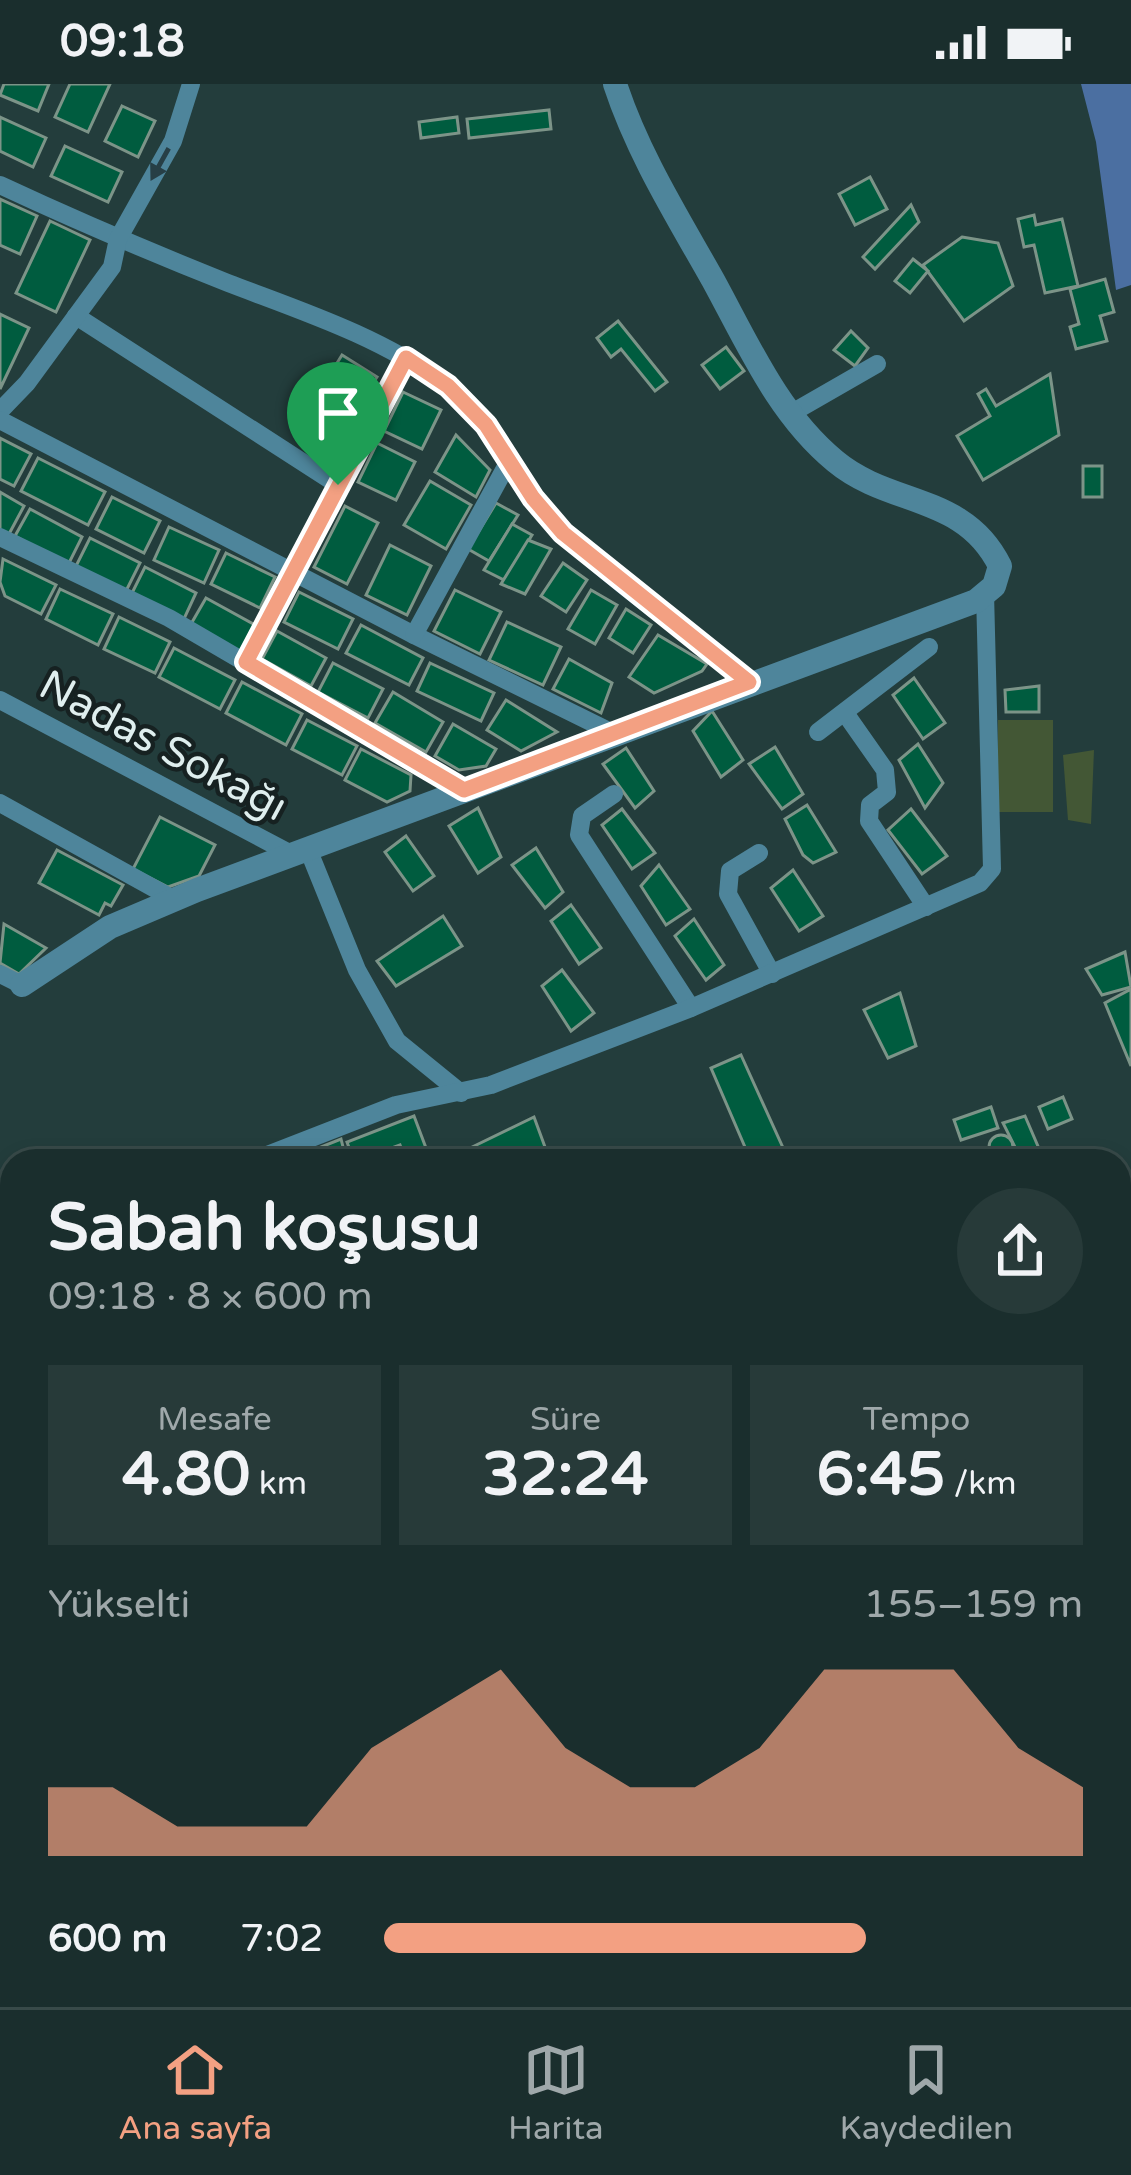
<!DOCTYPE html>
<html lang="tr">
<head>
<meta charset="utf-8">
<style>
	body { margin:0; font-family:"Varela Round",sans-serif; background:#273a39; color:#f1f3f6; height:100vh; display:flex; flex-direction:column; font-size:45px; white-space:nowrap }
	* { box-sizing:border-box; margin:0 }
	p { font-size:39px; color:#9fa8aa }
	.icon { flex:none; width:66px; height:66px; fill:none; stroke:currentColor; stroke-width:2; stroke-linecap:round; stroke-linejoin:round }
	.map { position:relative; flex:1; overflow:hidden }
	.details { position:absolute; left:0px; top:1065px; width:1131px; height:858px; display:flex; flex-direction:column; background:#1a2e2d; border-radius:36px 36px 0 0; box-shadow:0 6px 18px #0003,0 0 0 3px #384a49 }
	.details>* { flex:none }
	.pin { position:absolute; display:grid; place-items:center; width:102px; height:102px; color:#fff; margin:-123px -51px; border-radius:50% 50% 50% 0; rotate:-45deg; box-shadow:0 0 12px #0007 }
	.pin .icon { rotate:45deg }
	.round { display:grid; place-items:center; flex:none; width:126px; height:126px; border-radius:63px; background:#273a39 }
	.head { display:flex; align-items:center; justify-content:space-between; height:204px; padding:0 48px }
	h1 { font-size:66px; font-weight:700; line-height:90px }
	.figures { display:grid; grid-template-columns:repeat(3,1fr); gap:18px; height:204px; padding:12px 48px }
	.figures div { display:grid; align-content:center; border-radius:0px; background:#273a39; text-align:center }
	.figures b { font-size:60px; font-weight:700 }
	.figures small { font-size:33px; font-weight:400 }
	.figures p { font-size:33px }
	.chart { height:336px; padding:24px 48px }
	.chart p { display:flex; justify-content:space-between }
	.chart svg { width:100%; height:216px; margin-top:12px; fill:#f3a082; opacity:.7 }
	ul { padding:0 48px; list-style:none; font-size:39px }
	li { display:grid; grid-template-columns:192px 144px 1fr; align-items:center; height:90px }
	li i { height:30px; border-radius:15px; background:#f3a082 }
	.status { display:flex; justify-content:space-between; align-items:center; height:84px; padding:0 60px; background:#1a2e2d; direction:ltr }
	.status svg { height:33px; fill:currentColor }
	.tabs { display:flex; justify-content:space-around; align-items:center; height:168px; border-top:3px solid #384a49; background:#1a2e2d; font-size:33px; color:#9fa8aa }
	.tabs a { display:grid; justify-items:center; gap:6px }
	.tabs .selected { color:#f3a082 }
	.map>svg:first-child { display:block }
	.green { fill:#435735 }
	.water { fill:#4b6fa1 }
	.building { fill:#005c3f; stroke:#7c9488; stroke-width:3 }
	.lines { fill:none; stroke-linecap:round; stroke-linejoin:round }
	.minor { stroke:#4e859b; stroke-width:18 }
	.tertiary { stroke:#4e859b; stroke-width:24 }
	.oneway { fill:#273f46 }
	.route-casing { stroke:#fff; stroke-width:24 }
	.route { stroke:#f3a082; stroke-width:15 }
	.labels { text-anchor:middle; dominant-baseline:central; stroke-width:9; stroke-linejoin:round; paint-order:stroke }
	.street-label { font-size:42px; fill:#dfeeee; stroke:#162121 }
</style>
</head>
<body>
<div class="status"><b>09:18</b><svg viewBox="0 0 49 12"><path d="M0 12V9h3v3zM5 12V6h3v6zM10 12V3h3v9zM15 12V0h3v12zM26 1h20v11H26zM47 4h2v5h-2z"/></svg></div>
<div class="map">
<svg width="1131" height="1923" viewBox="0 0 1131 1923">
	<rect width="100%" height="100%" fill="#233d3c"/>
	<g class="green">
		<rect x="998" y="636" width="55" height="92"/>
		<path d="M1094,666L1091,740L1068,736L1063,671Z"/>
	</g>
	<path class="water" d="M1081,0H1131V201L1116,206L1096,58Z"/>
	<g class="building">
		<path d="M4,0H49L38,27L0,11Z"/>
		<path d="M70,0H110L88,48L55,33Z"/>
		<path d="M122,22L155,37L138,73L105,57Z"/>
		<path d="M549,26L551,45L469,54L467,35Z"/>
		<path d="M0,33L46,54L33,83L0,67Z"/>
		<path d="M457,33L459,49L421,54L419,38Z"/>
		<path d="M65,62L122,88L108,118L51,92Z"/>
		<path d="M870,93L887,125L855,141L839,110Z"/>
		<path d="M0,115L37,132L20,170L0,161Z"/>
		<path d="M911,121L919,138L875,185L863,173Z"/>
		<path d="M1034,131L1036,141L1062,135L1078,202L1045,209L1034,161L1024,163L1018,135Z"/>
		<path d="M50,137L90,156L56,228L16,209Z"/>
		<path d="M962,153L998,159L1013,202L964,237L923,181Z"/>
		<path d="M913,175L928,187L910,209L895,197Z"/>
		<path d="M1105,195L1114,228L1100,232L1107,257L1076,265L1070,243L1079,240L1070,205Z"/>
		<path d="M0,230L29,244L0,305Z"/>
		<path d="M618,237L667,298L655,307L621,265L611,273L597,254Z"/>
		<path d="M851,247L868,264L855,282L834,266Z"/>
		<path d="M726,263L744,287L720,305L702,281Z"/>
		<path d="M342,271L377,293L354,329L319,308Z"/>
		<path d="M1050,290L1059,351L983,396L957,352L990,332L978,310L986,305L996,322Z"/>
		<path d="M403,308L441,326L422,365L384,347Z"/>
		<path d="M456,351L490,386L476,413L435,388Z"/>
		<path d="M0,354L31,370L14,402L0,395Z"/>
		<path d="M377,359L415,378L396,416L358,398Z"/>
		<path d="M38,374L105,408L88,441L21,407Z"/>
		<rect x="1083" y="382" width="19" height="31"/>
		<path d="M430,397L471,421L446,465L404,441Z"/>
		<path d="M0,408L24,422L9,450L0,446Z"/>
		<path d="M112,413L160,437L144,469L96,445Z"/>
		<path d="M496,419L518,431L489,477L468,465Z"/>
		<path d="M345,422L378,439L347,500L314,483Z"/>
		<path d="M30,425L82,453L68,481L15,452Z"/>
		<path d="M512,440L532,451L504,496L484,486Z"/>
		<path d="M169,443L219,466L204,499L154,476Z"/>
		<path d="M90,454L140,479L126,507L76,482Z"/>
		<path d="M528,456L551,465L525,510L501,500Z"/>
		<path d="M390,461L431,482L407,531L366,511Z"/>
		<path d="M226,469L275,493L260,524L211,500Z"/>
		<path d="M3,475L56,501L41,530L5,512L0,498Z"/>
		<path d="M563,479L587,496L566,528L541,512Z"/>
		<path d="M145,483L196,509L183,537L131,511Z"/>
		<path d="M60,505L113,530L98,561L46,535Z"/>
		<path d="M455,506L501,528L480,570L434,547Z"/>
		<path d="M591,506L617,521L595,560L568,545Z"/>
		<path d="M299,508L353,535L338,565L284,538Z"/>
		<path d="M206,514L255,541L240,568L191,540Z"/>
		<path d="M626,525L651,541L633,569L609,554Z"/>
		<path d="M119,533L170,558L155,589L104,565Z"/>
		<path d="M507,538L561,563L543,601L489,576Z"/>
		<path d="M361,541L423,574L409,601L346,569Z"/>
		<path d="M277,547L326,574L311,602L262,575Z"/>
		<path d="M658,551L707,580L702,587L654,609L629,593Z"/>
		<path d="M174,564L235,596L220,625L159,593Z"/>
		<path d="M569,575L612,599L601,629L553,605Z"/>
		<path d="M333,579L383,605L368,634L318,608Z"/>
		<path d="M430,579L494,609L481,637L417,607Z"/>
		<path d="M914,594L945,639L923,655L893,611Z"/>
		<path d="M242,598L302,630L286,661L226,629Z"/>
		<path d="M1039,602V628H1006L1005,606Z"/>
		<path d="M393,608L443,638L426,668L375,639Z"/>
		<path d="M506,616L557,648L521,667L487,646Z"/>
		<path d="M712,627L743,676L721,693L693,647Z"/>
		<path d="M307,636L357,662L342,691L292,665Z"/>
		<path d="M453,640L496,665L486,682L459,686L435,672Z"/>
		<path d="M918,660L943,699L925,724L899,676Z"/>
		<path d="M775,663L803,710L782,725L749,680Z"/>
		<path d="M626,664L654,707L635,724L603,680Z"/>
		<path d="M361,665L411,691L410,707L387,718L345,696Z"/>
		<path d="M807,721L836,768L813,779L803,771L785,735Z"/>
		<path d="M478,724L501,773L478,789L449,742Z"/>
		<path d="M622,725L655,769L632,785L602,741Z"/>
		<path d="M911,725L947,772L922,790L888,746Z"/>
		<path d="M160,733L215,761L199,792L168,803L133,785Z"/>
		<path d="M406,752L434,792L413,807L385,768Z"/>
		<path d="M536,764L563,808L545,824L512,781Z"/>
		<path d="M57,766L123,801L111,822L105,819L99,831L39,799Z"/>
		<path d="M659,781L690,825L666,841L641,802Z"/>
		<path d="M793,786L823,832L799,847L771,804Z"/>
		<path d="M571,821L601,864L579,880L551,837Z"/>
		<path d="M443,832L462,862L396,902L377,877Z"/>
		<path d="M694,835L724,881L706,896L675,852Z"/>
		<path d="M4,840L46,864L19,890L0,879Z"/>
		<path d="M1125,868L1131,903L1102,911L1086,885Z"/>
		<path d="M562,886L594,929L571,947L542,902Z"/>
		<path d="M1131,905V982L1105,919Z"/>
		<path d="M900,909L916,962L888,974L864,926Z"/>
		<path d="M741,971L789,1077H751L711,984Z"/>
		<path d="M1063,1013L1072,1035L1048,1045L1039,1023Z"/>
		<path d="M991,1023L998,1044L961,1056L954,1036Z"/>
		<path d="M414,1032L429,1072L406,1077L400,1061L389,1065L393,1077H354L347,1058Z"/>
		<path d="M1025,1032L1040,1067L1021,1075L1003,1039Z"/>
		<path d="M534,1033L545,1063L516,1077H463L460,1069Z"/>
		<circle cx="1001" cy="1063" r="12"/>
		<path d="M341,1055L344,1067L322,1077H286Z"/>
		<path d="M12,1852V1911H64L34,1923H2L0,1857Z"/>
		<path d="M64,1911H93L98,1923H34Z"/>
	</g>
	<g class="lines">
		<g class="minor">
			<path d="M0,101C75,136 150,168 228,199C301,227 379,252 443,299C496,338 516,404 563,449C618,502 689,550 749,598"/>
			<path d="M76,232L338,401"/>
			<path d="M0,327L27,299L112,183L118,155L173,57L191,0"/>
			<path d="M790,330L877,280"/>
			<path d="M0,336L414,551L615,650"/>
			<path d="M0,453L169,534L464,706"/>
			<path d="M414,551L509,377"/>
			<path d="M246,578L407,275"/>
			<path d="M0,616L293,771"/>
			<path d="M845,629L885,686L887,708L870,721L869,737L926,823"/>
			<path d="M818,648L929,563"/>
			<path d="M614,710L582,732L579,751L691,924"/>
			<path d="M0,719L175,816"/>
			<path d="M308,765L357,886L397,957L461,1009"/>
			<path d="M759,769L730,787L728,810L772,890"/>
			<path d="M0,890L22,901"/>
			<path d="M252,1077L396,1021L491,1001L691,924L980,799L992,785L985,509"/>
		</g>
		<path class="tertiary" d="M22,901L110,843L197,806L976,517L994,502L1000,482C964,409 890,423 835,377C778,330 748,260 713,196C677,132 638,70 615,0"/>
	</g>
	<defs><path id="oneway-solid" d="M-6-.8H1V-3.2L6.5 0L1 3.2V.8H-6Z" transform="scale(3)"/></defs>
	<use class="oneway" href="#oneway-solid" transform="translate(160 80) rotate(119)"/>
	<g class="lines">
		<g class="route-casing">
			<path id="route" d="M406,274L448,302L486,341L533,414L563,449L749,598L464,706L246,578Z"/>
		</g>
		<use href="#route" class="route"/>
	</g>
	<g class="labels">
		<g class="street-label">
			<text transform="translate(163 662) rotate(28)">Nadas Sokağı</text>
		</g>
	</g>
</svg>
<div class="pin" style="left:338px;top:401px;background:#1e9e55"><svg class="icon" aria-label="arrive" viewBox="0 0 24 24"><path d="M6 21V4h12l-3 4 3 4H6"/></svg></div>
<section class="details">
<div class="head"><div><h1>Sabah koşusu</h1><p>09:18 · 8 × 600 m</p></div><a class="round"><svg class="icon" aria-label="share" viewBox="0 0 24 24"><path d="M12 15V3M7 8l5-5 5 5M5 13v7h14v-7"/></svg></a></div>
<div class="figures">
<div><p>Mesafe</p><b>4.80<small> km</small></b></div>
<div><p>Süre</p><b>32:24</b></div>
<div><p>Tempo</p><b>6:45<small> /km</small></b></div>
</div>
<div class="chart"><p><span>Yükselti</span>155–159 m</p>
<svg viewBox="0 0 160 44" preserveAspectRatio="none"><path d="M0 44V30L10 30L20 38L30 38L40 38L50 22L60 14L70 6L80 22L90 30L100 30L110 22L120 6L130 6L140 6L150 22L160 30V44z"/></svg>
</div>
<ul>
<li><b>600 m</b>7:02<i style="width:69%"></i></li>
</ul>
</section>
</div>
<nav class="tabs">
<a class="selected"><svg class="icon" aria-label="home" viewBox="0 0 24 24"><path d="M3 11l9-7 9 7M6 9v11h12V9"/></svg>Ana sayfa</a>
<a><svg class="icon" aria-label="map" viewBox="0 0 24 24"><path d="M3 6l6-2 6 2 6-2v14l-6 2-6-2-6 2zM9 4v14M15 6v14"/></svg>Harita</a>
<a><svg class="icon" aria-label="saved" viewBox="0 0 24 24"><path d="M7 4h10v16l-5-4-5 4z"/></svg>Kaydedilen</a>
</nav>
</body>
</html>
